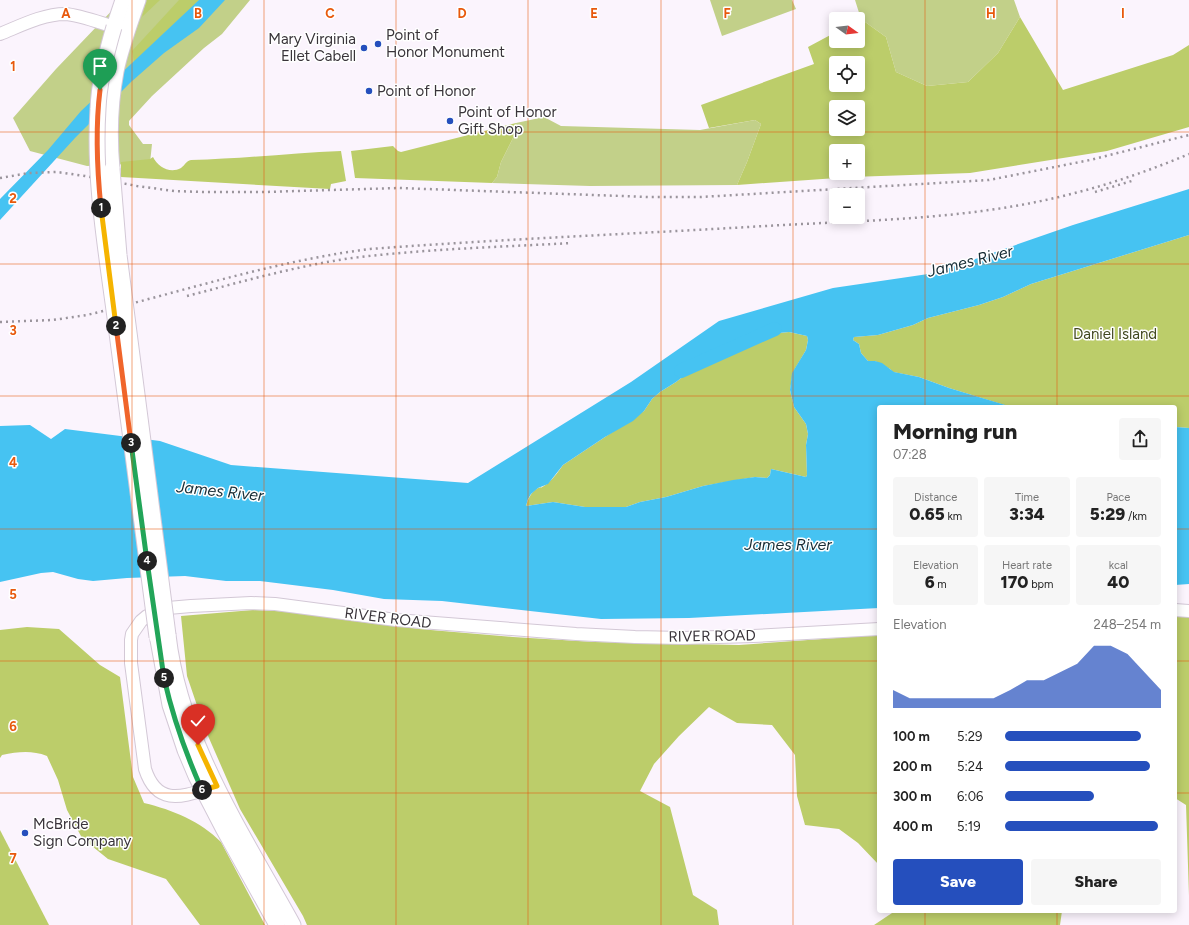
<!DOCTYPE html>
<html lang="en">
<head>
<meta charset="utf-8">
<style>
	body { margin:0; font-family:Figtree,sans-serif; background:#f6f6f6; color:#222; height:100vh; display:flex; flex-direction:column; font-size:15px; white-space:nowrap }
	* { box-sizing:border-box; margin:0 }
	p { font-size:13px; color:#767676 }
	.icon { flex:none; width:22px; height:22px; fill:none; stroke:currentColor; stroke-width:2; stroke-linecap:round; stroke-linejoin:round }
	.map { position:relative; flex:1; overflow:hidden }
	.sheet { position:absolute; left:877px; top:405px; width:300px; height:508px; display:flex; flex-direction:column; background:#fff; border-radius:4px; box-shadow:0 2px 10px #0003 }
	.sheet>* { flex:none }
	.needle { width:26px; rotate:104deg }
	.tools { position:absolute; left:829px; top:12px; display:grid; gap:8px }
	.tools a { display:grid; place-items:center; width:36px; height:36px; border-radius:4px; background:#fff; box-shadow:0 2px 10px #0003; font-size:20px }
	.pin { position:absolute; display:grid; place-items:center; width:34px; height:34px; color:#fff; margin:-41px -17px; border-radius:50% 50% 50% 0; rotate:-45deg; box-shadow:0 0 4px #0007 }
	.pin .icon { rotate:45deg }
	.km { position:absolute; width:20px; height:20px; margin:-10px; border-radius:50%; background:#222; color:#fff; font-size:11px; line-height:20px; text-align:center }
	.round { display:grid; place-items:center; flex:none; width:42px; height:42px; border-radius:4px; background:#f6f6f6 }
	.head { display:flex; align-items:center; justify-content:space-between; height:68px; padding:0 16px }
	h1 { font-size:22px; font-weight:800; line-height:30px }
	.stats { display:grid; grid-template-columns:repeat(3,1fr); gap:6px; height:68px; padding:4px 16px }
	.stats div { display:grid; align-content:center; border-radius:4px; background:#f6f6f6; text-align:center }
	.stats b { font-size:17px; font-weight:800 }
	.stats small { font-size:11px; font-weight:400 }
	.stats p { font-size:11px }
	.chart { height:112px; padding:8px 16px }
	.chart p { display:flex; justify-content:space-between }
	.chart svg { width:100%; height:72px; margin-top:4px; fill:#254fbd; opacity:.7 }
	.primary-button { display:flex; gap:8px; margin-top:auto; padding:8px 16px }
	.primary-button a { flex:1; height:46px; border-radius:4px; background:#254fbd; color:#fff; font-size:16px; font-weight:800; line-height:46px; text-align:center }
	.primary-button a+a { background:#f6f6f6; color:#222 }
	ul { padding:0 16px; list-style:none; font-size:13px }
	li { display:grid; grid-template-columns:64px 48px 1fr; align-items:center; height:30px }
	li i { height:10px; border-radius:5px; background:#254fbd }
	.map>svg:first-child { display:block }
	.green { fill:#c2d089 }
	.forest { fill:#bccd6a; fill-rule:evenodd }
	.water { fill:#46c3f2; fill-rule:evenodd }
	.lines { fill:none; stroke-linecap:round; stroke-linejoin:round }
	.river { stroke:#46c3f2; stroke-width:14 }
	.tertiary-casing { stroke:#d3c8d6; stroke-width:14 }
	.primary-casing { stroke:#d3c8d6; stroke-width:17 }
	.tertiary { stroke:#fff; stroke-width:12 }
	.primary { stroke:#fff; stroke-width:15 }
	.rail { stroke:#9a949c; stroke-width:2.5; stroke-dasharray:2 4; stroke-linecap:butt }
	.primary-bridge-casing { stroke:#d3c8d6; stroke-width:17; stroke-linecap:butt }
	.primary-bridge { stroke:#fff; stroke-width:15 }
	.split-1-casing { stroke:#fff; stroke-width:8 }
	.split-2-casing { stroke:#fff; stroke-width:8 }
	.split-3-casing { stroke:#fff; stroke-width:8 }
	.split-4-casing { stroke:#fff; stroke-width:8 }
	.split-5-casing { stroke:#fff; stroke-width:8 }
	.split-6-casing { stroke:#fff; stroke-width:8 }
	.split-7-casing { stroke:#fff; stroke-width:8 }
	.split-1 { stroke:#f0652b; stroke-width:5 }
	.split-2 { stroke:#f5b400; stroke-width:5 }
	.split-3 { stroke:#f0652b; stroke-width:5 }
	.split-4 { stroke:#22a559; stroke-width:5 }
	.split-5 { stroke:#22a559; stroke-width:5 }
	.split-6 { stroke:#22a559; stroke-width:5 }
	.split-7 { stroke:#f5b400; stroke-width:5 }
	.grid { fill:none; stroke:#e8590c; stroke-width:1; stroke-opacity:0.55 }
	.poi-dot { fill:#254fbd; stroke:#fff; stroke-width:1.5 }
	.labels { text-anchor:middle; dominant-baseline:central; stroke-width:3; stroke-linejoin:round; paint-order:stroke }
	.poi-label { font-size:15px; fill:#39343a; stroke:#fff; text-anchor:start }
	.park-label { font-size:15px; fill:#424920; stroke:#fff }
	.street-label { font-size:15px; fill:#39343a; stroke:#fff }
	.water-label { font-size:16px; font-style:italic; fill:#182d36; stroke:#fff }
	.grid-label { font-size:13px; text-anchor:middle; font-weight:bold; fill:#e8590c; stroke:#fff; stroke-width:3; stroke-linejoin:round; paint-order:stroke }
</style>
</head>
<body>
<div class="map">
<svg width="1189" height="925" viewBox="0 0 1189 925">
	<rect width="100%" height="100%" fill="#fbf4fd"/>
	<g class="green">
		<path d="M122,0H250L222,34L204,48L152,96L129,121V125L143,144H152L150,163L87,166L30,151L13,118L56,69Z"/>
		<path d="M710,0H792L796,9L722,36Z"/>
		<path d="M855,0H1014L1020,17L998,53L968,82L927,86L896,72L886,37L861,19Z"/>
		<path d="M544,117L561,126L700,130L755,120L761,124L747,162L737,185L590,186L492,183L497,177L501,162L513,138L516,123Z"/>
	</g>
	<g class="forest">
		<path d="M147,0H160L142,17Z"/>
		<path d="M179,0H199L134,62L132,51Z"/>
		<path d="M1020,17L1063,90L1173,55L1189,45V127L1107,151L970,173L851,177L737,185L747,162L761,124L755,120L709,128L701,105L814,64L808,47L836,32V41H858V21L861,19L886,37L896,72L927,86L968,82L998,53ZM836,63H858V85H836ZM836,107H858V129H836ZM836,151H858V173H836Z"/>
		<path d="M516,123L513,138L501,162L497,177L492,183L355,178L351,151L393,146L398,151L401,152Z"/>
		<path d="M341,151L346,181L331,184L330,189L121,177V162L150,159L153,157C158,167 170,174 181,168C185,165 186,161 191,160C241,159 291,153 341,151Z"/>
		<path d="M1189,235V428L1175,427V407H1011L949,388L919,377L893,372L890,369L875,361H868L861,353L859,344L853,340L854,337L878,335L913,325L928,318L979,305L1003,297L1031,284Z"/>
		<path d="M789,332L807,336L808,340L806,350L793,372L790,390L794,407L806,424L808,434L806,445L807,475L806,477L771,469L770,475L767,478L755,477L703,486L666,497L640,502L626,507H585L553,502L526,506C528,499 531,492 538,488C542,487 541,488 544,486C552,481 558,472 563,465L644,411L652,399L660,392L676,382L692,370L701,361L709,357L715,349L730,343H748L756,337L769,334Z"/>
		<path d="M253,610L298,612L419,629L513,637L595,642L739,645L879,635V865L858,843L839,829L805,825L797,796L795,755L772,725L737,723L709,707L679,736L654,764L640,791L670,807L693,895L717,910L719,925H307L303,916L240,809L205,729L187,676L181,616Z"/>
		<path d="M1175,617H1189V896L1186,805L1175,798Z"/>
		<path d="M27,627L59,629L100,665L120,677L133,777L144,803C173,810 200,821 221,842L265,925H200L166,879L108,859L82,838L67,810L58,780L47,756C31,750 18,752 2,755L0,758V630Z"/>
		<path d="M0,830L49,925H0Z"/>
		<path d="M892,911H1062L1060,925H874L892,913Z"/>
	</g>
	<g class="water">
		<path d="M199,0H225L199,28L164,53L131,82L75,138L0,220V199L48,150L81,111Z"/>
		<path d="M1189,189V235L1031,284L1003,297L979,305L928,318L913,325L878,335L854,337L853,340L859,344L861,353L868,361H875L882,363L894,372L919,377L949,388L1012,407H879V608L689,618L601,619L442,601L384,599L333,590L260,581H226L185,576L127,578L93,581L78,579L53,572L41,573L0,582V426L30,425L51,439L65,429L160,441L231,465L468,483L631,382L719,321L833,288L935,273L1073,225ZM789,332L807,336L808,340L806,350L792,373L790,390L794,407L806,424L808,434L806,445L807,475L806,477L771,469L770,475L767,478L755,477L733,480L703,486L666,497L640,502L626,507H585L553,502L526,506L528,499L531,494L538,488L548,484L563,465L605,437L633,421L644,411L652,399L660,392L676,382L692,370L701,361L709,357L715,349L730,343H748L756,337L769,334Z"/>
		<path d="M1175,427L1189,428V584L1175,585Z"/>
	</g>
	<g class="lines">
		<path class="river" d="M681,371L775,329"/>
		<g class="tertiary-casing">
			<g id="tertiary">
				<path d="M0,34C20,26 43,14 65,14C81,15 106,25 122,29"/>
				<path d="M1175,610L1189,611"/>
				<path d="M211,788C181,797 157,806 145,769L131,663V640L132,634L141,621L147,616L168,608L191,606L251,603L275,604L396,620L576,634L635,637L683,638L753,636L879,629"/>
			</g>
		</g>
		<g class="primary-casing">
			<g id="primary">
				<path d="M114,27L123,0"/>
				<path d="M112,169C109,136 110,103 116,71C121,47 130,23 138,0"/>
				<path d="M168,635C180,741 243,834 293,925"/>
				<path d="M158,640L170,705L185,750L196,776L223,828L277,925"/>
			</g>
		</g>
		<use href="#tertiary" class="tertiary"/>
		<use href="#primary" class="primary"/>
		<g class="rail">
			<path d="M0,178L29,173L57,172L85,176L137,186L174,191L202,192H264L399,188L649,197H701L989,180L1090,160L1189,135"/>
			<path d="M1095,192L1135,180"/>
			<path d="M187,296C241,282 296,266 352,258C425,249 499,247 572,243"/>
			<path d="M0,322L53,320L87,315C181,292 274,261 370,249C502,239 634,234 765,226C867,220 971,220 1071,194C1111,184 1151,170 1189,154"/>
		</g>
		<g class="primary-bridge-casing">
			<g id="primary-bridge">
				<path d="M114,27C106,54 99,81 98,109C93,183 108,260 117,333C130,434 144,536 157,637"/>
				<path d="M112,169L119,255L168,635"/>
			</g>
		</g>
		<use href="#primary-bridge" class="primary-bridge"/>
	</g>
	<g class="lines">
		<g class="split-1-casing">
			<path id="split-1" d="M100,90C95,130 97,169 101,208"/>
		</g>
		<g class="split-2-casing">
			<path id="split-2" d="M101,208L116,326"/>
		</g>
		<g class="split-3-casing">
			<path id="split-3" d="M116,326L131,443"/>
		</g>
		<g class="split-4-casing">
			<path id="split-4" d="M131,443L147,561"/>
		</g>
		<g class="split-5-casing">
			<path id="split-5" d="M147,561L164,678"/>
		</g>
		<g class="split-6-casing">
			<path id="split-6" d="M164,678C173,718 185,752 202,790"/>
		</g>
		<g class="split-7-casing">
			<path id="split-7" d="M198,745L217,786L202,790"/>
		</g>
		<use href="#split-1" class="split-1"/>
		<use href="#split-2" class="split-2"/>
		<use href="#split-3" class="split-3"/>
		<use href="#split-4" class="split-4"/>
		<use href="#split-5" class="split-5"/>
		<use href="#split-6" class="split-6"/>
		<use href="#split-7" class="split-7"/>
	</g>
	<path class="grid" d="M132,0V925M264,0V925M396,0V925M528,0V925M661,0V925M793,0V925M925,0V407M1057,0V407M0,132H1189M0,264H1189M0,396H1189M0,529H879M1175,529H1189M0,661H879M1175,661H1189M0,793H879M1175,793H1189M925,911V925M1057,911V925"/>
	<g class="poi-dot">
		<circle cx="378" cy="44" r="4"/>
		<circle cx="364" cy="48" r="4"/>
		<circle cx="369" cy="91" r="4"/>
		<circle cx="450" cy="121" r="4"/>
		<circle cx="25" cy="833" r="4"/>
	</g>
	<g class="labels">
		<g class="poi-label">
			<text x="386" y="35">Point of<tspan x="386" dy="17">Honor Monument</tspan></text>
			<text x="356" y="39" text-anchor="end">Mary Virginia<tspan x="356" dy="17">Ellet Cabell</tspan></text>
			<text x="377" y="91">Point of Honor</text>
			<text x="458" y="112">Point of Honor<tspan x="458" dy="17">Gift Shop</tspan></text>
			<text x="33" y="824">McBride<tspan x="33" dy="17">Sign Company</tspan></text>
		</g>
		<g class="park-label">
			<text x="1115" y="334">Daniel Island</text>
		</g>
		<g class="street-label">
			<text transform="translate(388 618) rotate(7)">RIVER ROAD</text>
			<text transform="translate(712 636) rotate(-1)">RIVER ROAD</text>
		</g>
		<g class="water-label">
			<text transform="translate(970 261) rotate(-14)">James River</text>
			<text transform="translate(220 491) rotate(6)">James River</text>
			<text x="788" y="544">James River</text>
		</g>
	</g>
	<g class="grid-label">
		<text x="66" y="18">A</text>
		<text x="198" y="18">B</text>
		<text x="330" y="18">C</text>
		<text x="462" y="18">D</text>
		<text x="594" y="18">E</text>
		<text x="727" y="18">F</text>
		<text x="991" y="18">H</text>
		<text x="1123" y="18">I</text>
		<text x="13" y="71">1</text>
		<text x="13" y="203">2</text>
		<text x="13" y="335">3</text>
		<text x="13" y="467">4</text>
		<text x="13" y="599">5</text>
		<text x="13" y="731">6</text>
		<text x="13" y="863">7</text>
	</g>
</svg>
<div class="tools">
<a><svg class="needle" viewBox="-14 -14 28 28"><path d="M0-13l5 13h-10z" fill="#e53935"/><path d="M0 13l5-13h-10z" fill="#767676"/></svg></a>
<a><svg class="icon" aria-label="locate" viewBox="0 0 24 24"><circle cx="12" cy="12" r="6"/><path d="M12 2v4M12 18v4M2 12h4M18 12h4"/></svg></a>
<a><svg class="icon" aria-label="layers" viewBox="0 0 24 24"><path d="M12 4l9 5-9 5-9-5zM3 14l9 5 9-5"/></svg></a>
<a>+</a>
<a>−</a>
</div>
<div class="pin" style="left:100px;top:90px;background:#1e9e55"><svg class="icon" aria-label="arrive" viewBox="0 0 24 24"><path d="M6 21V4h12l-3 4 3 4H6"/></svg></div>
<div class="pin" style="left:198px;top:745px;background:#d93025"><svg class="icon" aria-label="check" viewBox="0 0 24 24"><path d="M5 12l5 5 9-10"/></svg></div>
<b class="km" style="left:101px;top:208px">1</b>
<b class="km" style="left:116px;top:326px">2</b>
<b class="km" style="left:131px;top:443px">3</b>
<b class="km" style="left:147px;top:561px">4</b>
<b class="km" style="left:164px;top:678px">5</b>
<b class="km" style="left:202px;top:790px">6</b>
<section class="sheet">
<div class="head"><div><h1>Morning run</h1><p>07:28</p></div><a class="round"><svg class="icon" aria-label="share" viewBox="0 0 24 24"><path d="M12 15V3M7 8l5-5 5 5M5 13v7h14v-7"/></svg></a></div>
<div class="stats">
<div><p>Distance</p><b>0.65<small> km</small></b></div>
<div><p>Time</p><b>3:34</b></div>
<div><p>Pace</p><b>5:29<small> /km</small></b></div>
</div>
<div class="stats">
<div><p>Elevation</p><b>6<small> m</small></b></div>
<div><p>Heart rate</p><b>170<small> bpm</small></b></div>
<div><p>kcal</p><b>40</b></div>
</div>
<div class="chart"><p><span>Elevation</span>248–254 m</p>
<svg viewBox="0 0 160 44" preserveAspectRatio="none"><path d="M0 44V33L10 38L20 38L30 38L40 38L50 38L60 38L70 33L80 27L90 27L100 22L110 17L120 6L130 6L140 11L150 22L160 33V44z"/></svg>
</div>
<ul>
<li><b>100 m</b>5:29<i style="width:87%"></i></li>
<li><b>200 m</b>5:24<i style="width:93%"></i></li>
<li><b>300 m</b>6:06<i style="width:57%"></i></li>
<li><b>400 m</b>5:19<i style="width:98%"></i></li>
</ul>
<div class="primary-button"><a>Save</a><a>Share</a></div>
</section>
</div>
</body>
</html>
